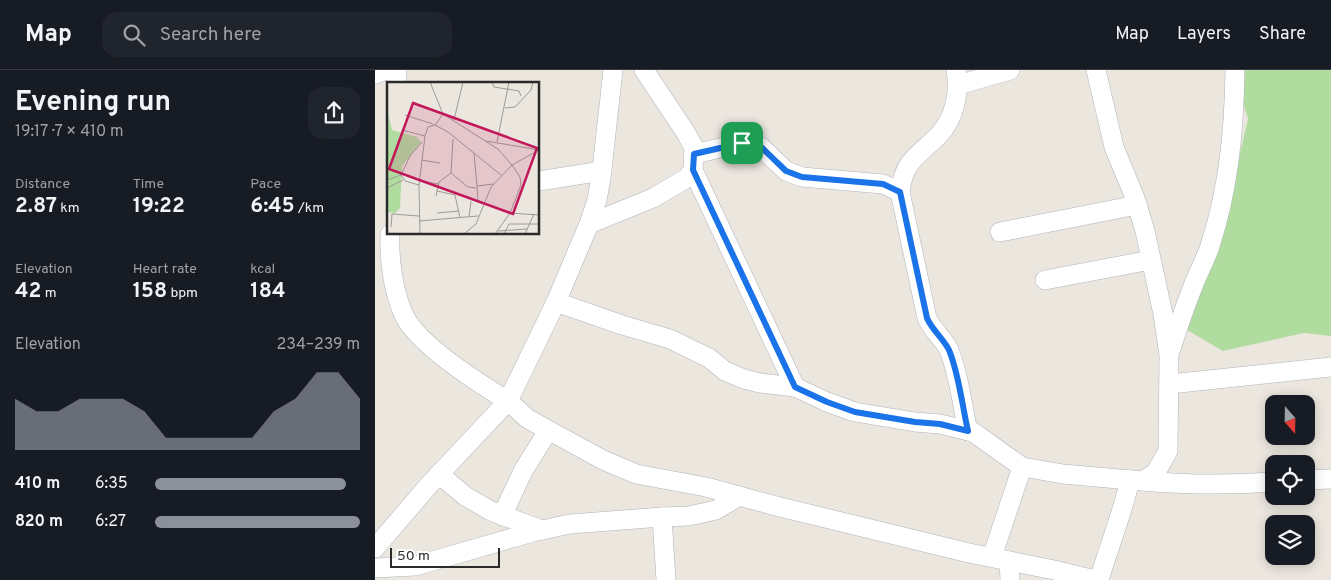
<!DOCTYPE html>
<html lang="en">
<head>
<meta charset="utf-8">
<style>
	body { margin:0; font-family:Overpass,sans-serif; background:#20242c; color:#f1f3f6; height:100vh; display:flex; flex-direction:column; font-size:19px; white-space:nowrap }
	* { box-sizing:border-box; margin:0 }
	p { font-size:16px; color:#9ea1a6 }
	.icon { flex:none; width:28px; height:28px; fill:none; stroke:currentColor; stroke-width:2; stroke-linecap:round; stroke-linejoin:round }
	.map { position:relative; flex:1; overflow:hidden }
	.sheet { display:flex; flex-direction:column; background:#171b24; width:375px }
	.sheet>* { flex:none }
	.needle { width:32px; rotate:160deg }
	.controls { position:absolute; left:890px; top:325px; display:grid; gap:10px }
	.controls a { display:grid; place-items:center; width:50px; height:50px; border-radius:10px; background:#171b24; box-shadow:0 2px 12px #0003; font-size:25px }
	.scale { position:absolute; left:15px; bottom:12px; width:110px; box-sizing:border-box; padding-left:5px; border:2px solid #2a2a2a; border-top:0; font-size:14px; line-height:18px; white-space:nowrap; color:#2a2a2a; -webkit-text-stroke:4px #fff; paint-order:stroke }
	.pin { position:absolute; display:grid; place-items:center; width:42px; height:42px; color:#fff; margin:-21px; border-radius:10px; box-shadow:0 2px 8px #0006 }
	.round { display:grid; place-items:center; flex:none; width:52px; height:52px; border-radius:15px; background:#20242c }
	.headline { display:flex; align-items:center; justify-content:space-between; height:85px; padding:0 15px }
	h1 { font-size:28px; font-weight:700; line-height:38px }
	.metrics { display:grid; grid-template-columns:repeat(3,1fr); gap:8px; height:85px; padding:5px 15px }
	.metrics div { display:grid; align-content:center }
	.metrics b { font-size:21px; font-weight:700 }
	.metrics small { font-size:14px; font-weight:400 }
	.metrics p { font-size:14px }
	.chart { height:140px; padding:10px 15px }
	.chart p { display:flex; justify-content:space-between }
	.chart svg { width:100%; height:90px; margin-top:5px; fill:#8c9099; opacity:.7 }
	ul { padding:0 15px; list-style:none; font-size:16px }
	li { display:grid; grid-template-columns:80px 60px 1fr; align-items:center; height:38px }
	li i { height:12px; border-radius:6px; background:#8c9099 }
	header { display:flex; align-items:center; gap:30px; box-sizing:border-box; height:70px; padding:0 25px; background:#171b24; border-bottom:1px solid #363941 }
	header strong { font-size:24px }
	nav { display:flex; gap:28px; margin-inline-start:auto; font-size:18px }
	.search { width:350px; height:45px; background:#20242c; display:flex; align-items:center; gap:12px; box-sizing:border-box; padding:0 18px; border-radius:15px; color:#9ea1a6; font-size:19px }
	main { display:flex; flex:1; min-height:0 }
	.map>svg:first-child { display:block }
	.green { fill:#b1dca0 }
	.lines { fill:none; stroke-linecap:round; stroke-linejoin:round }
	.minor-casing { stroke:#b1b3bc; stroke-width:20 }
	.minor { stroke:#fff; stroke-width:19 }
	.route-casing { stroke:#fff; stroke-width:10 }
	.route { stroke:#1a73e8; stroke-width:6 }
	.inset-road { fill:none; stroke:#9e9b96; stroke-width:1 }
	.view { fill:#c2185b; fill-opacity:0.15; stroke:#c2185b; stroke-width:2.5 }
	.inset-edge { fill:none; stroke:#2a2a2a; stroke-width:2.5 }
</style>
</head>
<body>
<header>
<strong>Map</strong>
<div class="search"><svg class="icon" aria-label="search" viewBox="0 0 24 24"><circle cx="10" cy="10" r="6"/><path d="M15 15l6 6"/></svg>Search here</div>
<nav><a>Map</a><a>Layers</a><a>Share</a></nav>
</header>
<main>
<section class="sheet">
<div class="headline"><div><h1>Evening run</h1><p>19:17 · 7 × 410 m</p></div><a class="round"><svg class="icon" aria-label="share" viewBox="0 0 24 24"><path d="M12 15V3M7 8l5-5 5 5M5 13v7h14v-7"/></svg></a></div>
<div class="metrics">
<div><p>Distance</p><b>2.87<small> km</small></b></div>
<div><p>Time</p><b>19:22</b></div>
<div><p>Pace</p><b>6:45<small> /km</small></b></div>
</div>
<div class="metrics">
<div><p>Elevation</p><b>42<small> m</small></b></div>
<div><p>Heart rate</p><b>158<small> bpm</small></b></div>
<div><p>kcal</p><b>184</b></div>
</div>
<div class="chart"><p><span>Elevation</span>234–239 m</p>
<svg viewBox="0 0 160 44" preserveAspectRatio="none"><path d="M0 44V19L10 25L20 25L30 19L40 19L50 19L60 25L70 38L80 38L90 38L100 38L110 38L120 25L130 19L140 6L150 6L160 19V44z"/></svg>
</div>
<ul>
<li><b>410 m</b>6:35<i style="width:93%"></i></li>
<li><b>820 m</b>6:27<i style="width:100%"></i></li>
</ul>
</section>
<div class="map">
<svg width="956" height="510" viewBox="0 0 956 510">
	<rect width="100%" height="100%" fill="#ebe6de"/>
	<path class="green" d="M858,0H956V266L929,263L848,281L807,257L850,147L873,49Z"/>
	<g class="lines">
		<g class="minor-casing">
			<g id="minor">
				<path d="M581,0C585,23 580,48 563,66C543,86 529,90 525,122L552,248C557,260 568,268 574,280C584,304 587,335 593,361"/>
				<path d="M721,0L739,77L760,128L770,161L788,244L794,285L793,381L781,402L768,411L755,410C747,444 734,477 724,510"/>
				<path d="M0,4L11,0"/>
				<path d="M21,14L22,0"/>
				<path d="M583,15L635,0"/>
				<path d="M319,84L367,73H378L386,77L411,101L427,107L508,114L525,122"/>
				<path d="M318,100L420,317"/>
				<path d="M164,111L227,101"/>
				<path d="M214,154L278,128L312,108L318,100L319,78L311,63L269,0"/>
				<path d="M625,162L762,135"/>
				<path d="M15,164C14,189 18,220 28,243C40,273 105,314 133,331L181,232L214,154L222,130L226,108L238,0"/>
				<path d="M670,210L776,190"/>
				<path d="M181,232L247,255L295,269L334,288L350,301L369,309L385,313L420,317L452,332L480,342L540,352L565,354L598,362L647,397L688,404L755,410"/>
				<path d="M796,279C803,256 811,234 820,211C825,199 831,188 835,176C854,117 859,61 860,0"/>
				<path d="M795,314L956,297"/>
				<path d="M64,404L90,426L116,441L167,460"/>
				<path d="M931,410L956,409"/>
				<path d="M768,411C812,415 855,415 899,412"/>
				<path d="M127,446L148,401L173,361"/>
				<path d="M287,447L291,510"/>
				<path d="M0,478L54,415L133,331L153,349L228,390L261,404L331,417L401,436L594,483L679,500L720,510"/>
				<path d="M617,487L647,397"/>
				<path d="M634,491L635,510"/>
				<path d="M0,498L40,496L158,462L195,454L287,447L314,446L341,440L364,426"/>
			</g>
		</g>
		<use href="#minor" class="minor"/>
	</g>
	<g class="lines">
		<g class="route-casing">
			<path id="route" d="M367,73H378L386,77L411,101L427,107L508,114L525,122L552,248C557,260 568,268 574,280C584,304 587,335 593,361L565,354L540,352L480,342L452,332L420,317L318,100L319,84Z"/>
		</g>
		<use href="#route" class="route"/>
	</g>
	<g transform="translate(12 12)">
		<rect width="152" height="152" fill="#ebe6de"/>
		<path d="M0,27L5,48L30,55L34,60L15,84L13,126L8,131L0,130Z" fill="#b1dca0"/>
		<path class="inset-road" d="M43,0L56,32M105,0L107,5L132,9L134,14M118,26L128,25L144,8L146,0M18,33L46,42M67,38L76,0M48,43L61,50L114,93M15,48L38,54M110,60L122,0M87,71L90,104M34,78L53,81M64,91L81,105L89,106M14,93L23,74L35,60M0,98L14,93L18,99L32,103L33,152M33,99L51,102M32,103L38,54L41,45L48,43L56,32L103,62L111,67L125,83L152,68L99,59M0,106L16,98M50,109L68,113L73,136M49,114L52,100L64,91L66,57M95,120L91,119L90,104L106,102M50,131L72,129M123,131L153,133M82,135L84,119M32,139L91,134M4,145L5,132L32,134M111,149L140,147M77,152L89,142L104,105L125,83L133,95L134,103L123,131L108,152M117,152L122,142H153M138,152L147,132"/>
		<path class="view" d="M26,21L150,66L126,132L2,87Z"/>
		<rect width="152" height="152" class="inset-edge"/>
	</g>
</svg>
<div class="controls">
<a><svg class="needle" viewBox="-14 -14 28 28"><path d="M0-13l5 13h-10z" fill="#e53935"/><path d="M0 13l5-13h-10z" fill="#9ea1a6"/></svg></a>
<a><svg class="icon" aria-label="locate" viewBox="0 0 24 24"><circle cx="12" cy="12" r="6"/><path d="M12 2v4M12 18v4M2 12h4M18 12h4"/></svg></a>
<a><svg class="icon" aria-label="layers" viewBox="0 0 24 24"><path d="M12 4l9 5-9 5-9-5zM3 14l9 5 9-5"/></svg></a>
</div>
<div class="scale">50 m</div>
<div class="pin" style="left:367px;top:73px;background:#1e9e55"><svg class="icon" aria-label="arrive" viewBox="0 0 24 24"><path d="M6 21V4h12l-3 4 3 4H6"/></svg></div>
</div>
</main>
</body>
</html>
